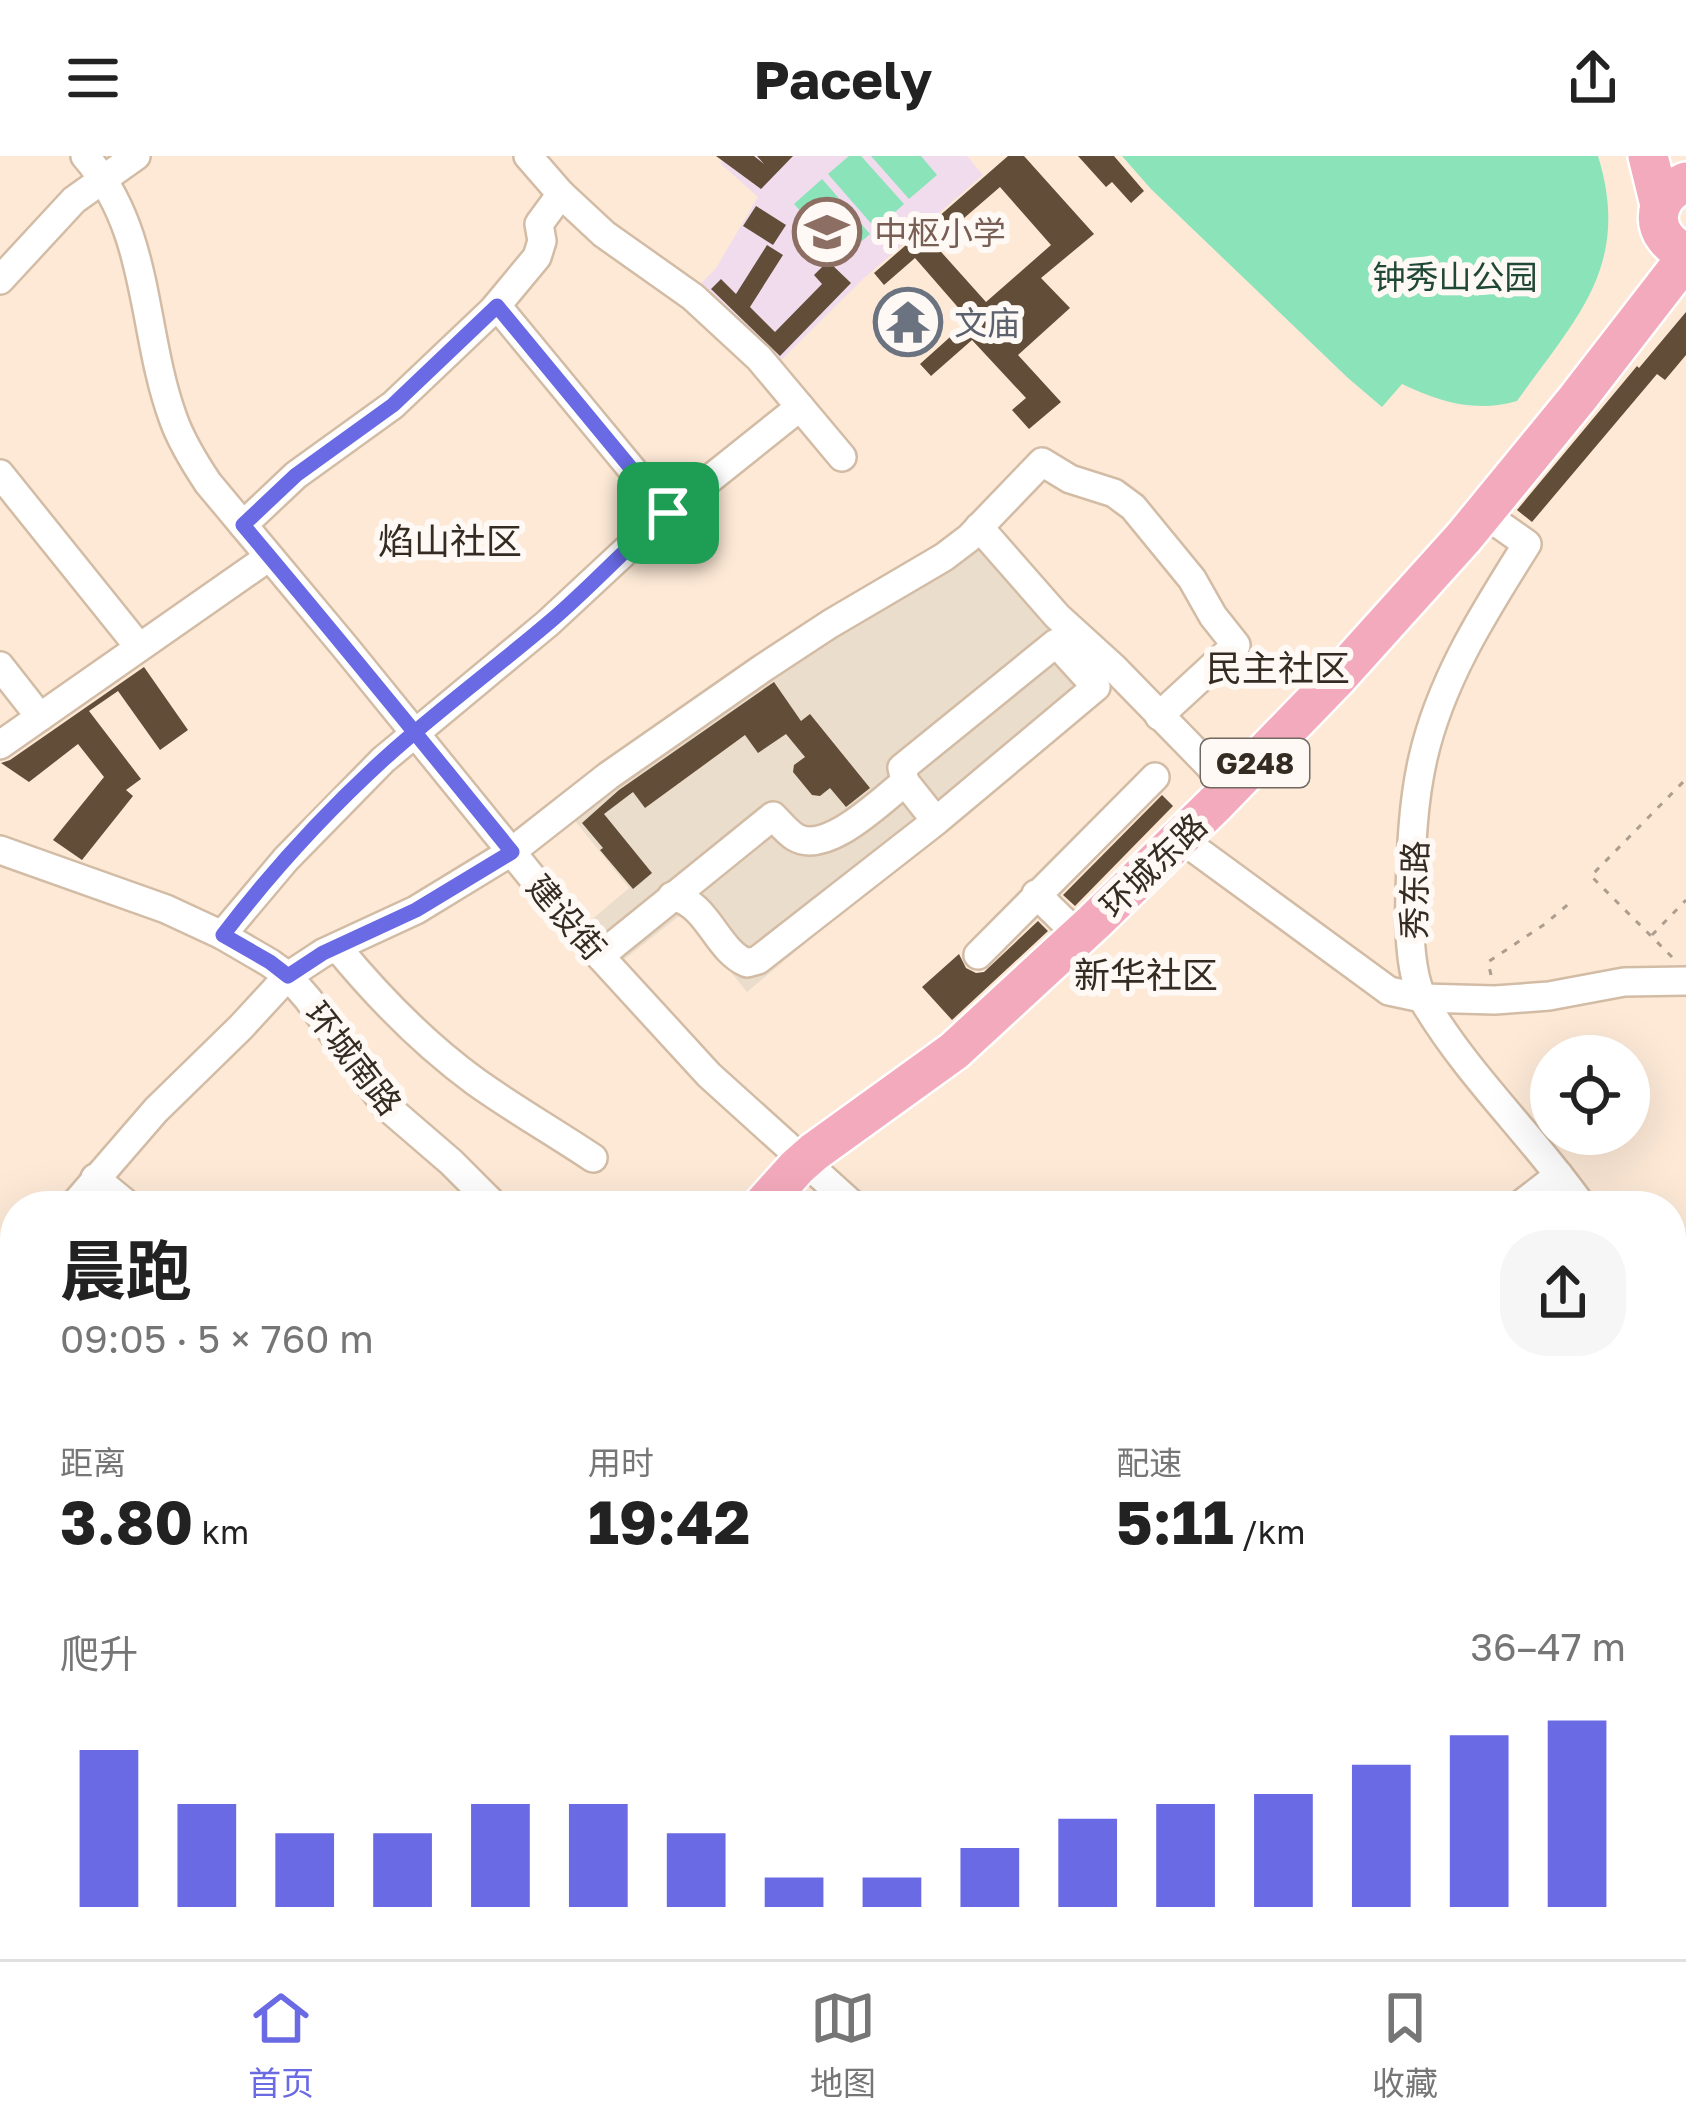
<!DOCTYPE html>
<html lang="zh">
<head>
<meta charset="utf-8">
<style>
	body { margin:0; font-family:"Golos Text","Noto Sans SC",sans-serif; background:#f6f6f6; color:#222; height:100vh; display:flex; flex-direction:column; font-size:45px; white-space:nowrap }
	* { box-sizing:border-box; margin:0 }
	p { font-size:39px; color:#767676 }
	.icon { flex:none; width:66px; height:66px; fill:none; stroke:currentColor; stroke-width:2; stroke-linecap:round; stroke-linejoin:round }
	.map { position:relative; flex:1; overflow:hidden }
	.details { position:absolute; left:0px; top:1035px; width:1686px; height:768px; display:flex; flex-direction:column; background:#fff; border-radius:48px 48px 0 0; box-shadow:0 12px 48px #0002 }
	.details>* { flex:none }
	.buttons { position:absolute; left:1530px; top:879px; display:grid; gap:24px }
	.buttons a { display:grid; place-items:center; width:120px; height:120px; border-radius:50%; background:#fff; box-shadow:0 12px 48px #0002; font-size:60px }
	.pin { position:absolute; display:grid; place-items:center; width:102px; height:102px; color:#fff; margin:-51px; border-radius:24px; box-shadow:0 6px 18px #0006 }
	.round { display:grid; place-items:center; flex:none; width:126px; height:126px; border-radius:48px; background:#f6f6f6 }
	.head { display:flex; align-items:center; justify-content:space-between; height:204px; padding:0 60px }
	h1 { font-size:66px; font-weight:700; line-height:90px }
	.metrics { display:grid; grid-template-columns:repeat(3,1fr); gap:18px; height:204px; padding:12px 60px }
	.metrics div { display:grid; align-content:center }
	.metrics b { font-size:60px; font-weight:700 }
	.metrics small { font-size:33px; font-weight:400 }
	.metrics p { font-size:33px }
	.chart { height:336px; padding:24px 60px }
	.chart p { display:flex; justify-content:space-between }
	.chart svg { width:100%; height:216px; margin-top:12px; stroke:#696ae4; stroke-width:6 }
	header { display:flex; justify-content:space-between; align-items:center; height:156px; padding:0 60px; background:#fff; font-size:54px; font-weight:700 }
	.menu { display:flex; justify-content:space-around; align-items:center; height:168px; border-top:3px solid #e0e0e0; background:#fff; font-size:33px; color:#767676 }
	.menu a { display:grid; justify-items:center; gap:6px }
	.menu .on { color:#696ae4 }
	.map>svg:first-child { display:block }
	.commercial { fill:#ebddcb }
	.education { fill:#f0dcec }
	.green { fill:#8ae3b9 }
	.building { fill:#614d38; fill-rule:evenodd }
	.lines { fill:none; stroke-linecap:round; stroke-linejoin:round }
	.minor-casing { stroke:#d3bca5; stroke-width:32 }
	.highway-casing { stroke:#fff; stroke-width:44 }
	.path { stroke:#ad9d8e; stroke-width:3; stroke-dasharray:6 9; stroke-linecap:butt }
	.minor { stroke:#fff; stroke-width:27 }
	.highway { stroke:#f4aabd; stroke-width:39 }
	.route-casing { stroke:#fff; stroke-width:24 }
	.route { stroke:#696ae4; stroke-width:15 }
	.labels { text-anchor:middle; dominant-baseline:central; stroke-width:12; stroke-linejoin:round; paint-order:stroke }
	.shield { fill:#fef9f4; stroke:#716961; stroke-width:3 }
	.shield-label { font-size:30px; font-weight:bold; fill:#342b22 }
	.education-label { font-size:33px; fill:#785e54; stroke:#fef9f4; text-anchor:start }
	.park-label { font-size:33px; fill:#204836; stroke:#fef9f4 }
	.worship-label { font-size:33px; fill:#5b616d; stroke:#fef9f4; text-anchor:start }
	.street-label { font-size:33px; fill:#342b22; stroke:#fef9f4 }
	.neighbourhood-label { font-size:36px; fill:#342b22; stroke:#fef9f4 }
</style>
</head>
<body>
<header><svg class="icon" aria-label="menu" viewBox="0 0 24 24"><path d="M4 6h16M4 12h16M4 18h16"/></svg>Pacely<svg class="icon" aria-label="share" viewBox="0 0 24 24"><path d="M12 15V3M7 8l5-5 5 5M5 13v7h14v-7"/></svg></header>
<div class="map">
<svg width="1686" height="1803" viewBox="0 0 1686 1803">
	<rect width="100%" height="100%" fill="#fde9d6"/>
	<path class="commercial" d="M980,377L1118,526L747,836L683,757L617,809L583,771L629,732L568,656Z"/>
	<path class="education" d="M726,0H967L983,19L863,123L775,210L696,133L716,112L758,41L720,7Z"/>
	<g class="green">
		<path d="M849,0H861L904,48L876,73L828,18Z"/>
		<path d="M871,0H921L937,19L909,43Z"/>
		<path d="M1122,0H1598C1632,110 1576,162 1517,245C1477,257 1439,246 1402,228L1382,251L1348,222L1151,33Z"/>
		<path d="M822,23L870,78L842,102L794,48Z"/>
	</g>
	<g class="building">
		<path d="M716,0H754L764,8L757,0H793L761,33Z"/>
		<path d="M1008,0H1024L1094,78L1041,122L1070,152L1018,199L1061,246L1029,273L1012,254L1026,242L972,184L931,220L920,208L969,164L915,102L884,129L874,117ZM1000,31L1051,89L986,146L934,88Z"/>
		<path d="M1078,0H1114L1144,35L1131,47L1112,26L1106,31Z"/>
		<path d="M756,50L786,69L773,89L743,70Z"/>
		<path d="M767,89L783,99L750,151L775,176L822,128L814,119L828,105L851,127L780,200L711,133L721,123L736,138Z"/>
		<path d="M1686,156V199L1665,224L1657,218L1532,366L1517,354L1637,210L1639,212Z"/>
		<path d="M144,511L188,574L160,594L118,535L89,555L141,623L126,634L133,640L82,704L53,684L104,621L78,588L29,626L1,607L10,604Z"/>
		<path d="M774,526L801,565L810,558L870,632L846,651L830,632L820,640L812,639L793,616L794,609L805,601L786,578L758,597L745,579L645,652L633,636L604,658L652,717L633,733L600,694L603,692L582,667L619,634Z"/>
		<path d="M1162,639L1173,650L1075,750L1063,739Z"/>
		<path d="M1038,765L1048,775L952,864L922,831L959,798L966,812L976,817L984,816Z"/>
	</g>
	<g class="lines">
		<g class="minor-casing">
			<g id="minor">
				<path d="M85,0C151,75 141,174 173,262C181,285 194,306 208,327L345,491L566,763L709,919L854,1050"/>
				<path d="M528,0L561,38L604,78L693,141L759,202L842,301"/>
				<path d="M0,124L74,44L136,0"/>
				<path d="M497,150L668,357"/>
				<path d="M0,318L139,491"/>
				<path d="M1483,357L1527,388C1485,455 1441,523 1423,602C1413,645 1411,694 1410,739C1409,769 1409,820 1425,847C1469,921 1533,980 1582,1050"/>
				<path d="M243,369L296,319L393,249L493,154L537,101L542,85L539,68L561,38"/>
				<path d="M979,371L1057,460L1113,511L1231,632"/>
				<path d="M0,510L40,561"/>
				<path d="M0,589L269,401"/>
				<path d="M1180,682L1389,835L1422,842L1495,844L1549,840L1624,826L1686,825"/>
				<path d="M0,694L166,753L222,779L270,807L288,820L308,843L386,950L451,1006L495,1050"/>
				<path d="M1036,738L1079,780"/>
				<path d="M672,740C709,748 715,793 747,807L758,804L936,665L905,626L902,612L1056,487L1096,531L936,665"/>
				<path d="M222,779L286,703L383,604L548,467L661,362L800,251"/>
				<path d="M337,791C378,841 424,888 476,926C514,953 554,976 593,1002"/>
				<path d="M978,799L1155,621"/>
				<path d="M600,800L773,660C780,667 787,676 795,681C826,700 881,645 905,626"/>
				<path d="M95,1022L129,1050"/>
				<path d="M73,1050L156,954L241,871L288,820L323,797L416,754L511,696L608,620L763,512L830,468L944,401L969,382L1042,306L1070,323L1114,337L1133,351L1192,423L1213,460L1236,489L1159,560"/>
				<path d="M1519,1050L1559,1019"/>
				<path d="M0,1139L15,1121"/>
				<path d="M1671,1211L1686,1240"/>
				<path d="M0,1408L15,1420"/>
				<path d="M0,1491L15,1472"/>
				<path d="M0,1621L15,1601"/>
				<path d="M1671,1652L1686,1666"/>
				<path d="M0,1746L15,1727"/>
				<path d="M904,1788L912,1803"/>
				<path d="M1255,1788L1264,1803"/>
				<path d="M57,1803L68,1788"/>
				<path d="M150,1803L162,1788"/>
				<path d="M416,1803L435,1788"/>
				<path d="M1410,1803L1443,1789L1462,1803"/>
				<path d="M1529,1803L1535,1788"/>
			</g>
		</g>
		<g class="highway-casing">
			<g id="highway">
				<path d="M1648,0L1660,49"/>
				<path d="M1686,26C1649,42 1649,81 1686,97"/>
				<path d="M762,1050L797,1011L814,996L954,895L1094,766L1216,647L1336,523L1464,381L1577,243L1686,102"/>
				<path d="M287,1803L293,1788"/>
			</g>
		</g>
		<g class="path">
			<path d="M1652,779L1686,744"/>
			<path d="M1672,801L1591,720L1686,623"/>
			<path d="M1491,819L1488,806L1545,768L1572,745"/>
		</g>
		<use href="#minor" class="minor"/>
		<use href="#highway" class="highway"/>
	</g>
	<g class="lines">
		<g class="route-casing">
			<path id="route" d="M668,357C627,390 593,429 553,463C497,511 438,554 384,603C325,657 271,716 223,779L270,806L288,820L323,797L416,754L512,696C423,586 334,477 243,369L296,319L393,249L497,150L668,357"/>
		</g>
		<use href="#route" class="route"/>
	</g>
	<defs>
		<g id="school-ring" transform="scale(3.45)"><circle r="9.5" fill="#fef9f4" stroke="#8d6e63" stroke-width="1.5"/><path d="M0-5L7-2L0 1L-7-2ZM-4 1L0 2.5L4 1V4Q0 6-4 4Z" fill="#8d6e63"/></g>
		<g id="temple-ring" transform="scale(3.45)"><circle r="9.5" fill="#fef9f4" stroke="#6b7280" stroke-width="1.5"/><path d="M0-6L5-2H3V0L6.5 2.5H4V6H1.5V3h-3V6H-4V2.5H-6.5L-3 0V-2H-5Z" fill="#6b7280"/></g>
	</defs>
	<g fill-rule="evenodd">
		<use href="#school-ring" x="827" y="76"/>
		<use href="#temple-ring" x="908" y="166"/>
	</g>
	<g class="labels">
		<rect class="shield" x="1201" y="583" width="108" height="48" rx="9"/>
		<g class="shield-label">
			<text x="1255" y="607">G248</text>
		</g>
		<g class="education-label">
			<text x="874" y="76">中枢小学</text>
		</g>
		<g class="park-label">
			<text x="1455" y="120">钟秀山公园</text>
		</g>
		<g class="worship-label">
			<text x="954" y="166">文庙</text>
		</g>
		<g class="street-label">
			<text transform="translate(1153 709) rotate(-44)">环城东路</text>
			<text transform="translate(1414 734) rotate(-89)">秀东路</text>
			<text transform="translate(567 761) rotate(49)">建设街</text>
			<text transform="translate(354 902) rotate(52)">环城南路</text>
		</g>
		<g class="neighbourhood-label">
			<text x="450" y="384">焰山社区</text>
			<text x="1278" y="511">民主社区</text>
			<text x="1146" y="818">新华社区</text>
		</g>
	</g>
</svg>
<div class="buttons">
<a><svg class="icon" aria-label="locate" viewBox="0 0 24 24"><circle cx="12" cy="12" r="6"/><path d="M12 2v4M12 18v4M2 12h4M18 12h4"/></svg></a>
</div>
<div class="pin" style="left:668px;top:357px;background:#1e9e55"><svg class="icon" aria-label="arrive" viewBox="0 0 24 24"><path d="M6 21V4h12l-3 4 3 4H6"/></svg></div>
<section class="details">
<div class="head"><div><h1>晨跑</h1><p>09:05 · 5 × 760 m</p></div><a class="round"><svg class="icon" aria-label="share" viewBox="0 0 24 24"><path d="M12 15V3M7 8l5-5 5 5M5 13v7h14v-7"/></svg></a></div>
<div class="metrics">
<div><p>距离</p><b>3.80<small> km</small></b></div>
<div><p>用时</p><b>19:42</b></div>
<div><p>配速</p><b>5:11<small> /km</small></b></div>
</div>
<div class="chart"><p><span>爬升</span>36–47 m</p>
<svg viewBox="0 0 160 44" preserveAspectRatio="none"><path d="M5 44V12M15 44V23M25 44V29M35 44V29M45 44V23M55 44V23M65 44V29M75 44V38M85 44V38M95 44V32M105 44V26M115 44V23M125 44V21M135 44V15M145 44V9M155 44V6"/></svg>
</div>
</section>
</div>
<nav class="menu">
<a class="on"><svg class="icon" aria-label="home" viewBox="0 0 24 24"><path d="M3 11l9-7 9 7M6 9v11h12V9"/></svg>首页</a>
<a><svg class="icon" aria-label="map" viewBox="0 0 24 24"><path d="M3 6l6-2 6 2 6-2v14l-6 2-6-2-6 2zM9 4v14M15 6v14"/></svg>地图</a>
<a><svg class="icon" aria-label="saved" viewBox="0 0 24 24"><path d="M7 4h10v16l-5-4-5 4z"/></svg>收藏</a>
</nav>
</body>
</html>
